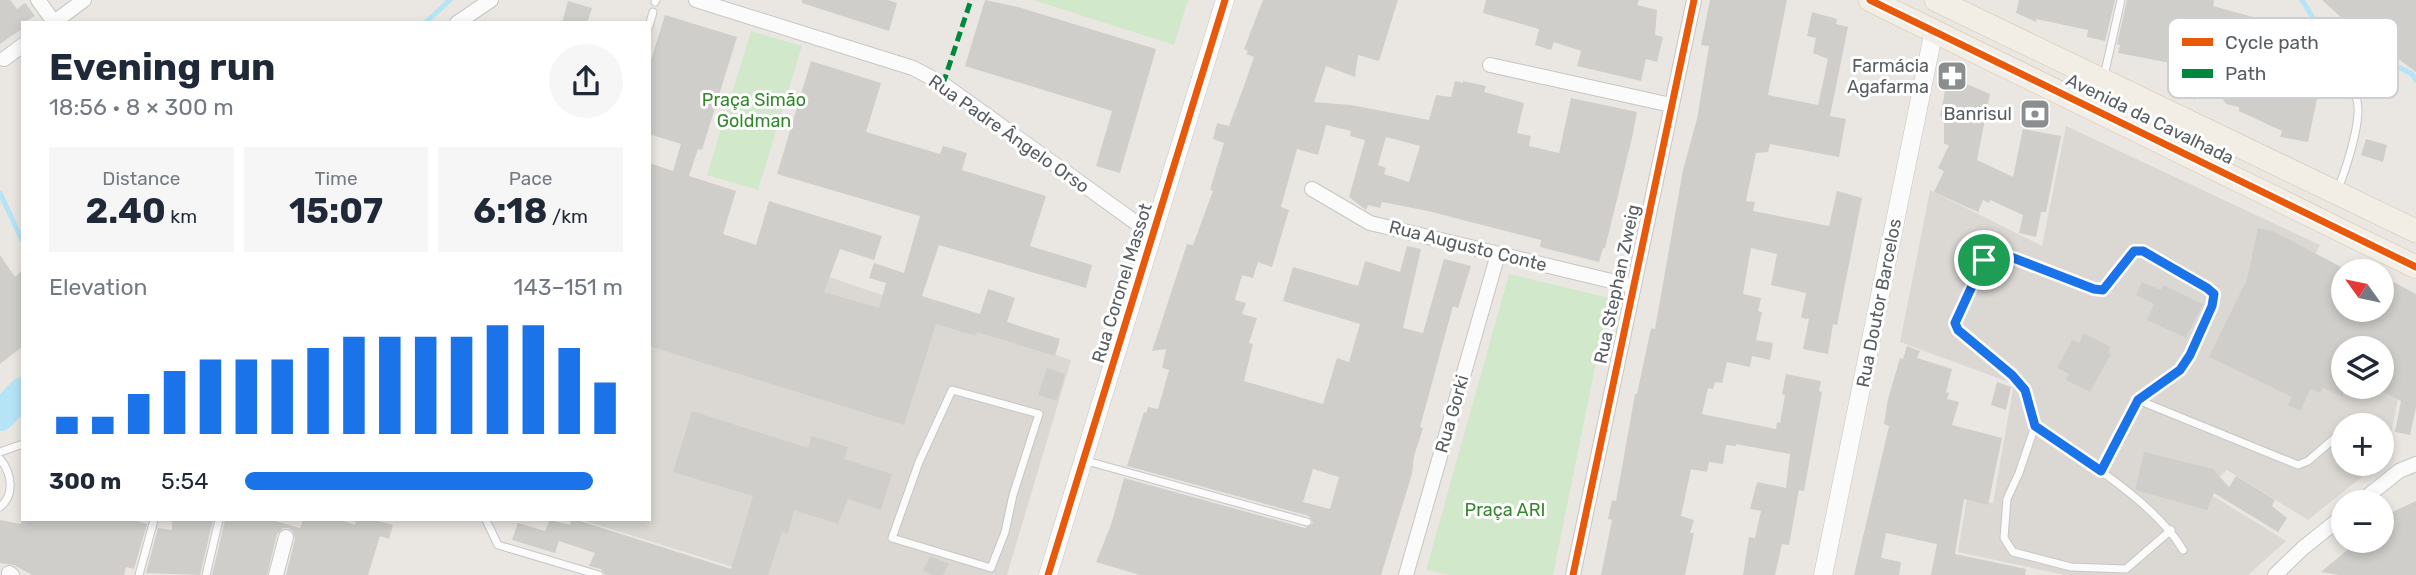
<!DOCTYPE html>
<html lang="en">
<head>
<meta charset="utf-8">
<style>
	body { margin:0; font-family:Rubik,sans-serif; background:#f6f6f7; color:#1f2937; height:100vh; display:flex; flex-direction:column; font-size:26px; white-space:nowrap }
	* { box-sizing:border-box; margin:0 }
	p { font-size:23px; color:#747a83 }
	.icon { flex:none; width:38px; height:38px; fill:none; stroke:currentColor; stroke-width:2; stroke-linecap:round; stroke-linejoin:round }
	.map { position:relative; flex:1; overflow:hidden }
	.panel { position:absolute; left:21px; top:21px; width:630px; height:500px; display:flex; flex-direction:column; background:#fff; border-radius:0px; box-shadow:0 4px 10px #0003 }
	.panel>* { flex:none }
	.needle { width:46px; rotate:303deg }
	.controls { position:absolute; left:2331px; top:259px; display:grid; gap:14px }
	.controls a { display:grid; place-items:center; width:63px; height:63px; border-radius:50%; background:#fff; box-shadow:0 4px 10px #0003; font-size:35px }
	.pin { position:absolute; display:grid; place-items:center; width:60px; height:60px; color:#fff; margin:-30px; border:4px solid #fff; border-radius:50%; box-shadow:0 2px 7px #0007 }
	.round { display:grid; place-items:center; flex:none; width:74px; height:74px; border-radius:37px; background:#f6f6f7 }
	.head { display:flex; align-items:center; justify-content:space-between; height:119px; padding:0 28px }
	h1 { font-size:38px; font-weight:700; line-height:52px }
	.figures { display:grid; grid-template-columns:repeat(3,1fr); gap:10px; height:119px; padding:7px 28px }
	.figures div { display:grid; align-content:center; border-radius:0px; background:#f6f6f7; text-align:center }
	.figures b { font-size:35px; font-weight:700 }
	.figures small { font-size:19px; font-weight:400 }
	.figures p { font-size:19px }
	.chart { height:196px; padding:14px 28px }
	.chart p { display:flex; justify-content:space-between }
	.chart svg { width:100%; height:126px; margin-top:7px; stroke:#1a73e8; stroke-width:6 }
	ul { padding:0 28px; list-style:none; font-size:23px }
	li { display:grid; grid-template-columns:112px 84px 1fr; align-items:center; height:52px }
	li i { height:18px; border-radius:9px; background:#1a73e8 }
	.map>svg:first-child { display:block }
	.industrial { fill:#dbd8d3 }
	.green { fill:#d2e8cb }
	.lines { fill:none; stroke-linecap:round; stroke-linejoin:round }
	.stream { stroke:#b5e4f6; stroke-width:5 }
	.river { stroke:#b5e4f6; stroke-width:30 }
	.building { fill:#d0cecb; fill-rule:evenodd }
	.service-casing { stroke:#c6c6c5; stroke-width:9 }
	.minor-casing { stroke:#c6c6c5; stroke-width:16 }
	.tertiary-casing { stroke:#c6c6c5; stroke-width:19 }
	.primary-casing { stroke:#d5c4ae; stroke-width:24 }
	.service { stroke:#fcfbfb; stroke-width:7 }
	.minor { stroke:#fcfbfb; stroke-width:14 }
	.tertiary { stroke:#fcfbfb; stroke-width:18 }
	.primary { stroke:#f2eee5; stroke-width:23 }
	.quiet { stroke:#00873e; stroke-width:5; stroke-dasharray:10 5; stroke-linecap:butt }
	.cycleway-casing { stroke:#fff; stroke-width:11 }
	.cycleway { stroke:#e8590c; stroke-width:7 }
	.route-casing { stroke:#fff; stroke-width:14 }
	.route { stroke:#1a73e8; stroke-width:9 }
	.labels { text-anchor:middle; dominant-baseline:central; stroke-width:6; stroke-linejoin:round; paint-order:stroke }
	.poi-label { font-size:18px; fill:#585e62; stroke:#fff; text-anchor:end }
	.park-label { font-size:18px; fill:#34872c; stroke:#fff }
	.street-label { font-size:18px; fill:#585e62; stroke:#fff }
	.key { fill:#fff; stroke:#cdcfd0; stroke-width:2 }
	.key-label { font-size:19px; fill:#585e62 }
</style>
</head>
<body>
<div class="map">
<svg width="2416" height="575" viewBox="0 0 2416 575">
	<rect width="100%" height="100%" fill="#eae7e2"/>
	<g class="industrial">
		<path d="M2066,126L2320,245L2280,324L2343,356V387H2382V375L2401,384L2386,458L2382,461V425H2343V464H2378L2308,520L2227,470L2205,491L2286,541L2248,575H2065L1958,552L1967,498L1993,503L2014,384L1900,342L1930,190L2042,246Z"/>
		<path d="M649,215L1071,360L1007,575H759L582,520H649Z"/>
	</g>
	<g class="green">
		<path d="M1033,0H1188L1174,45Z"/>
		<path d="M751,31L802,46L758,190L707,175Z"/>
		<path d="M1509,274L1609,298L1553,575H1449L1426,570Z"/>
	</g>
	<g class="lines">
		<g class="stream">
			<path d="M2302,0L2318,26L2412,74L2416,80"/>
			<path d="M425,23L450,0"/>
			<path d="M0,193L23,242"/>
		</g>
		<path class="river" d="M0,416L23,392"/>
	</g>
	<g class="building">
		<path d="M0,0H10L17,9L25,3L35,16L23,23V28L0,44Z"/>
		<path d="M802,0H888L897,3L889,31L802,3Z"/>
		<path d="M985,0L1018,7L1156,49L1120,173L1096,166L1112,111L965,66Z"/>
		<path d="M1263,0H1398L1379,61L1358,55L1355,77L1326,66L1314,102L1351,105L1429,120L1436,95L1451,97L1455,81L1463,83V81L1486,86L1484,92L1524,103L1517,133L1531,136L1529,146L1559,153L1571,98L1637,112L1632,138L1605,248H1603L1599,262L1540,247L1541,240L1428,211L1382,202L1380,208L1368,205L1366,210L1349,197L1365,140L1350,136L1351,131L1326,125L1318,155L1297,149L1281,207L1289,210L1272,267L1258,262L1253,278L1242,275L1235,300L1246,303L1242,314L1257,318L1249,343L1253,344L1244,381L1323,404L1337,358L1349,362L1360,324L1283,301L1293,267L1358,286L1365,261L1400,272L1407,246L1421,249L1403,328L1423,333L1444,259L1471,266L1458,308L1453,306L1420,427L1423,428L1414,456L1412,474L1381,575H1140L1096,562L1111,525L1124,478L1305,528L1313,523L1309,516L1127,466L1144,412L1146,413L1148,407L1158,409L1169,370L1162,368L1166,349L1152,351L1187,244L1193,245L1213,191L1210,190L1224,143L1213,139L1217,123L1229,126L1244,86L1254,57L1246,54L1248,51L1244,49ZM1386,137L1420,146L1409,182L1384,174L1386,168L1378,165ZM1313,469L1339,477L1330,509L1303,502Z"/>
		<path d="M1486,0H1639L1637,5L1657,10L1655,35L1663,37L1657,62L1646,59L1641,81L1577,66L1581,51L1554,42L1551,50L1535,45L1539,29L1483,13Z"/>
		<path d="M1710,0H1787L1768,95L1818,105L1828,59L1813,53L1816,38L1807,36L1812,12L1837,19L1836,24L1848,27L1830,116L1846,119L1839,157L1770,144L1768,152L1756,153L1746,201L1755,202L1753,211L1829,226L1837,191L1862,198L1837,325L1833,324L1828,354L1803,349L1809,319L1801,318L1806,293L1771,285L1777,254L1751,248L1743,294L1761,298L1758,311L1762,312L1756,340L1773,343L1770,360L1752,356L1750,367L1727,362L1722,383L1715,382L1713,389L1708,388L1702,414L1776,429L1777,422L1780,423L1785,395L1782,394L1786,374L1821,381L1819,391L1822,392L1804,491L1799,490L1789,545L1782,544L1775,575H1743L1749,537L1755,538L1761,511L1750,509L1757,482L1786,488L1790,454L1736,444V446L1726,445L1723,464L1709,462L1707,472L1691,469L1681,516L1694,520L1690,533H1694L1685,575H1601L1612,520L1608,519L1612,500L1616,501L1635,394H1637L1651,328L1655,329L1683,170L1697,119L1709,46L1701,45Z"/>
		<path d="M2019,0H2115L2105,41L2087,37L2088,30L2036,19V22L2016,13Z"/>
		<path d="M2127,0H2214L2213,6L2264,20L2261,29L2336,47L2346,53L2345,57L2354,61L2348,84L2322,75L2308,142L2280,137L2282,131L2239,111V107L2226,104L2222,98L2199,92L2195,100L2181,93L2192,67L2118,53L2120,45L2117,44ZM2270,54L2297,60L2291,87L2265,81Z"/>
		<path d="M2322,0H2416V72L2354,26L2353,28Z"/>
		<path d="M568,1L592,8L587,23H562Z"/>
		<path d="M665,15L737,37L702,150L698,149L689,176L736,191L723,234L756,245L769,201L882,236L874,260L840,249L824,292L879,308L886,283L869,278L874,263L904,273L920,216L777,174L811,61L881,83L866,132L940,154L943,146L967,153L962,170L1046,196L1030,246L1092,265L1086,288L939,245L922,296L980,314L988,289L1015,298L1007,322L1060,339L1055,356L977,332L976,336L936,324L904,425L649,346V163L673,171L681,144L649,134V66Z"/>
		<path d="M1948,76L1990,94L1977,160L2013,177L2023,129L2061,136L2046,212H2041L2036,237L2019,233L2023,215L1990,200L1989,203L1983,200L1978,212L1934,192L1944,171L1938,168L1949,145L1944,144V117L1940,116Z"/>
		<path d="M2366,139L2387,145L2383,162L2361,155Z"/>
		<path d="M2258,228L2273,231L2343,268V310H2382V276L2416,294V407L2410,435L2395,432L2401,401L2382,391L2383,348H2343V397L2323,388L2320,393L2311,389L2300,411L2288,405L2292,397L2209,357L2247,279Z"/>
		<path d="M0,255L15,277L23,269V346L0,364Z"/>
		<path d="M2142,282L2161,290L2163,285L2203,304L2186,338L2147,320L2154,304L2136,295Z"/>
		<path d="M2084,333L2111,347L2108,352L2111,354L2090,392L2066,380L2069,374L2057,368L2072,340L2079,343Z"/>
		<path d="M1907,346L1920,351L1917,358L1952,369L1946,392L1949,393L1947,399L1959,402L1952,425L2002,438L1988,505L1964,499L1955,554L2026,569L2025,575H1931L1937,544L1886,533L1881,558L1901,562L1899,575H1854L1889,426L1884,424L1888,399L1900,358L1903,359Z"/>
		<path d="M1047,368L1065,374L1057,401L1038,395Z"/>
		<path d="M1997,382L2011,387L2006,410L1991,405Z"/>
		<path d="M692,411L808,448L812,436L848,447L844,459L892,474L881,510L848,499L838,524L794,510L788,534L782,532L768,575H605L601,569L589,566L595,553L559,541L555,553L512,540L518,523L545,531L550,520L570,525L572,520H577L731,569L753,496L673,472Z"/>
		<path d="M2144,452L2213,469L2229,487L2236,476L2275,500L2272,506L2287,518L2278,532L2214,493L2207,510L2135,490Z"/>
		<path d="M2416,501V575H2339L2321,572L2358,541H2382V517Z"/>
		<path d="M0,520L21,524V520H133L147,524L134,569L126,567L124,575H32L14,565L0,563Z"/>
		<path d="M172,520H213L200,575L146,573L158,528L172,530Z"/>
		<path d="M225,520H272L300,528L303,520H340L355,525L356,520H373L393,525L389,539L380,536L368,575H286L295,539L293,531L288,528H283L277,534L267,575H212Z"/>
		<path d="M930,556L949,564L943,575H933L923,571Z"/>
	</g>
	<g class="lines">
		<g class="service-casing">
			<g id="service">
				<path d="M655,2L656,0"/>
				<path d="M649,26L653,12"/>
				<path d="M2104,76L2121,0"/>
				<path d="M2338,86C2342,88 2349,90 2353,93C2368,107 2345,171 2338,189"/>
				<path d="M952,390L1039,414L1013,495L1005,532L991,568L892,538L919,462Z"/>
				<path d="M2138,400L2298,465L2308,461L2343,431"/>
				<path d="M2349,425L2352,423"/>
				<path d="M2035,426C2081,458 2155,502 2183,550"/>
				<path d="M0,452L23,444"/>
				<path d="M0,459C12,473 15,495 0,507"/>
				<path d="M1083,460L1307,522"/>
				<path d="M2101,471L2138,400L2180,370L2190,355L2212,306L2214,294C2197,279 2156,251 2134,251C2122,263 2116,279 2103,290L2093,289L1998,252L1990,253L1984,260L1955,323L1958,330L2012,375L2025,390L2035,426L2019,473L2007,499L2004,538L2013,552L2071,567L2126,569L2171,530"/>
				<path d="M486,520L498,545L599,575"/>
				<path d="M139,575L154,520"/>
				<path d="M206,575L219,520"/>
			</g>
		</g>
		<g class="minor-casing">
			<g id="minor">
				<path d="M38,0L54,22"/>
				<path d="M696,0L913,68L943,84L1153,235"/>
				<path d="M53,23L84,0"/>
				<path d="M457,23L491,0"/>
				<path d="M4,59L23,45"/>
				<path d="M1490,65L1671,105"/>
				<path d="M1312,189L1370,223L1632,286"/>
				<path d="M2360,502L2399,471L2416,464"/>
				<path d="M9,573L12,575"/>
				<path d="M276,575L286,537"/>
				<path d="M1406,575L1498,254"/>
				<path d="M1573,575L1694,0"/>
				<path d="M2275,575L2303,548L2343,516"/>
			</g>
		</g>
		<g class="tertiary-casing">
			<g id="tertiary">
				<path d="M1048,575L1225,0"/>
				<path d="M1823,575L1934,30"/>
			</g>
		</g>
		<g class="primary-casing">
			<g id="primary">
				<path d="M1870,0L2416,267"/>
				<path d="M1936,0L2416,231"/>
			</g>
		</g>
		<use href="#service" class="service"/>
		<use href="#minor" class="minor"/>
		<use href="#tertiary" class="tertiary"/>
		<use href="#primary" class="primary"/>
		<path class="quiet" d="M943,84L971,0"/>
		<g class="cycleway-casing">
			<g id="cycleway">
				<path d="M1870,0L2416,267"/>
				<path d="M1048,575L1225,0"/>
				<path d="M1573,575L1694,0"/>
			</g>
		</g>
		<use href="#cycleway" class="cycleway"/>
	</g>
	<g class="lines">
		<g class="route-casing">
			<path id="route" d="M2134,251H2143L2207,288L2214,294L2212,306L2190,355L2180,370L2138,400L2101,471L2035,426L2025,390L2012,375L1958,330L1955,323L1984,260L1990,253L1998,252L2094,289L2103,290Z"/>
		</g>
		<use href="#route" class="route"/>
	</g>
	<defs>
		<g id="pharmacy-square" transform="scale(1.575)"><rect x="-9" y="-9" width="18" height="18" rx="4" fill="#8b8e8f" stroke="#fff"/><path d="M-2-6h4v4h4v4h-4v4h-4v-4h-4v-4h4Z" fill="#fff"/></g>
		<g id="bank-square" transform="scale(1.575)"><rect x="-9" y="-9" width="18" height="18" rx="4" fill="#8b8e8f" stroke="#fff"/><path d="M-6-4H6V4H-6ZM0-2.3a2.3 2.3 0 1 0 0 4.6a2.3 2.3 0 1 0 0-4.6Z" fill="#fff"/></g>
	</defs>
	<g fill-rule="evenodd">
		<use href="#pharmacy-square" x="1952" y="76"/>
		<use href="#bank-square" x="2035" y="114"/>
	</g>
	<g class="labels">
		<g class="poi-label">
			<text x="1929" y="66">Farmácia<tspan x="1929" dy="21">Agafarma</tspan></text>
			<text x="2012" y="114">Banrisul</text>
		</g>
		<g class="park-label">
			<text x="754" y="100">Praça Simão<tspan x="754" dy="21">Goldman</tspan></text>
			<text x="1505" y="510">Praça ARI</text>
		</g>
		<g class="street-label">
			<text transform="translate(2150 119) rotate(26)">Avenida da Cavalhada</text>
			<text transform="translate(1009 134) rotate(35)">Rua Padre Ângelo Orso</text>
			<text transform="translate(1468 246) rotate(14)">Rua Augusto Conte</text>
			<text transform="translate(1122 283) rotate(-73)">Rua Coronel Massot</text>
			<text transform="translate(1617 284) rotate(-78)">Rua Stephan Zweig</text>
			<text transform="translate(1879 303) rotate(-79)">Rua Doutor Barcelos</text>
			<text transform="translate(1452 414) rotate(-74)">Rua Gorki</text>
		</g>
	</g>
	<rect x="2168" y="18" width="230" height="80" rx="10" class="key"/>
	<rect x="2182" y="38" width="31" height="8" fill="#e8590c"/>
	<rect x="2182" y="69" width="31" height="9" fill="#00873e"/>
	<g class="key-label">
		<text x="2225" y="49">Cycle path</text>
		<text x="2225" y="80">Path</text>
	</g>
</svg>
<div class="controls">
<a><svg class="needle" viewBox="-14 -14 28 28"><path d="M0-13l5 13h-10z" fill="#e53935"/><path d="M0 13l5-13h-10z" fill="#747a83"/></svg></a>
<a><svg class="icon" aria-label="layers" viewBox="0 0 24 24"><path d="M12 4l9 5-9 5-9-5zM3 14l9 5 9-5"/></svg></a>
<a>+</a>
<a>−</a>
</div>
<div class="pin" style="left:1984px;top:260px;background:#1e9e55"><svg class="icon" aria-label="arrive" viewBox="0 0 24 24"><path d="M6 21V4h12l-3 4 3 4H6"/></svg></div>
<section class="panel">
<div class="head"><div><h1>Evening run</h1><p>18:56 · 8 × 300 m</p></div><a class="round"><svg class="icon" aria-label="share" viewBox="0 0 24 24"><path d="M12 15V3M7 8l5-5 5 5M5 13v7h14v-7"/></svg></a></div>
<div class="figures">
<div><p>Distance</p><b>2.40<small> km</small></b></div>
<div><p>Time</p><b>15:07</b></div>
<div><p>Pace</p><b>6:18<small> /km</small></b></div>
</div>
<div class="chart"><p><span>Elevation</span>143–151 m</p>
<svg viewBox="0 0 160 44" preserveAspectRatio="none"><path d="M5 44V38M15 44V38M25 44V30M35 44V22M45 44V18M55 44V18M65 44V18M75 44V14M85 44V10M95 44V10M105 44V10M115 44V10M125 44V6M135 44V6M145 44V14M155 44V26"/></svg>
</div>
<ul>
<li><b>300 m</b>5:54<i style="width:92%"></i></li>
</ul>
</section>
</div>
</body>
</html>
